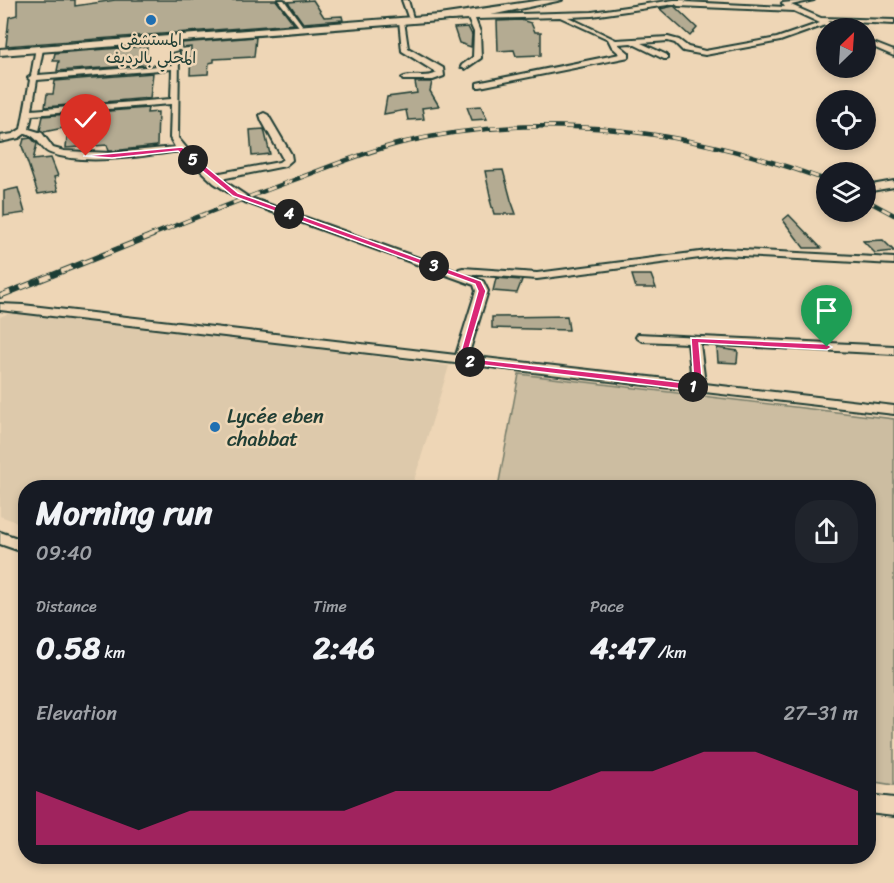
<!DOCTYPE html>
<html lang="en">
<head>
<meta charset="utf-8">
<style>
	body { margin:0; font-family:Sriracha,"Playpen Sans Arabic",sans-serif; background:#20242c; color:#f1f3f6; height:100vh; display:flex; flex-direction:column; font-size:22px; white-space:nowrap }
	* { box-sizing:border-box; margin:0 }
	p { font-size:20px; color:#9ea1a6 }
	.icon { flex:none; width:33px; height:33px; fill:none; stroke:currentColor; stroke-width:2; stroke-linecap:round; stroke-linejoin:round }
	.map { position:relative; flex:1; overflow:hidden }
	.sheet { position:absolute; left:18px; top:480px; width:858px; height:384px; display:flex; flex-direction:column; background:#171b24; border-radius:24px; box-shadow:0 3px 9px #0003 }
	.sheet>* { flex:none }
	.needle { width:39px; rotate:25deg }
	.controls { position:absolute; left:816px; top:18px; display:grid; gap:12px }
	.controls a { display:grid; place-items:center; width:60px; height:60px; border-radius:50%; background:#171b24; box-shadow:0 3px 9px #0003; font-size:30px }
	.pin { position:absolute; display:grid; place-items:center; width:51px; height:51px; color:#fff; margin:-62px -26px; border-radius:50% 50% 50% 0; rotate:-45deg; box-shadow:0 0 6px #0007 }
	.pin .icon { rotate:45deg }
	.km { position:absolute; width:30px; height:30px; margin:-15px; border-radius:50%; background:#222; color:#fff; font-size:16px; line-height:30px; text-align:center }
	.round { display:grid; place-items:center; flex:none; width:63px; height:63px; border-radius:24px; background:#20242c }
	.overview { display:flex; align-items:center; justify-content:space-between; height:102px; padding:0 18px }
	h1 { font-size:33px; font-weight:700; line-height:45px }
	.figures { display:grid; grid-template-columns:repeat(3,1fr); gap:9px; height:102px; padding:6px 18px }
	.figures div { display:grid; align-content:center }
	.figures b { font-size:30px; font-weight:700 }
	.figures small { font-size:16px; font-weight:400 }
	.figures p { font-size:16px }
	.chart { height:168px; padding:12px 18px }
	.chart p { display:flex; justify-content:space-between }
	.chart svg { width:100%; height:108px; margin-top:6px; fill:#db2777; opacity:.7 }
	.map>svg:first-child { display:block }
	.built { fill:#ddc9ab }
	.green { fill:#ccbda1; stroke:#767d6a; stroke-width:1.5 }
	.building { fill:#b4ab92; stroke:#1f3d34; stroke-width:1.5 }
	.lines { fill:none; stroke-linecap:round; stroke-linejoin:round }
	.minor-casing { stroke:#1f3d34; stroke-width:4 }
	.secondary-casing { stroke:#1f3d34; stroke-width:4 }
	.minor { fill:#eed6b6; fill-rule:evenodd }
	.secondary { fill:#eed6b6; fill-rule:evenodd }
	.rail-far1-casing { stroke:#1f3d34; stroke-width:4.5 }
	.rail-casing { stroke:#1f3d34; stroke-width:6 }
	.rail-far1 { stroke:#eed6b6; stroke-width:3; stroke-dasharray:9; stroke-linecap:butt }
	.rail { stroke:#eed6b6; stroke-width:4; stroke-dasharray:11; stroke-linecap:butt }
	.route { fill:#db2777; stroke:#fff; stroke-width:1.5 }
	.poi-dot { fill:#1f6fb2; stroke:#eed6b6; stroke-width:2 }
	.labels { text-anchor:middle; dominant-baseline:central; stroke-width:5; stroke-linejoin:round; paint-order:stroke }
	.far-poi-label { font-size:16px; fill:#1f3d34; stroke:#eed6b6 }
	.poi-label { font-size:20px; fill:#1f3d34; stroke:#eed6b6; text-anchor:start }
</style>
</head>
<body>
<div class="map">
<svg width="894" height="883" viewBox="0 0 894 883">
	<rect width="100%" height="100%" fill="#eed6b6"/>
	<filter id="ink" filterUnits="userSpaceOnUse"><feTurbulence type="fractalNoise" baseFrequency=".0167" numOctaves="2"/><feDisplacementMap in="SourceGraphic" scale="12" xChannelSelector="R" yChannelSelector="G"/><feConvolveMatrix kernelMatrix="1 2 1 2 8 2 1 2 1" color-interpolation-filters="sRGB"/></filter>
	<g filter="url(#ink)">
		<path class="built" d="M17,310L449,366L412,487L26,488L25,525L0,516V317Z"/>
		<path class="green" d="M519,374L894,419V785L869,781L868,488L498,487Z"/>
		<g class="building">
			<path d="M17,0H75V6L115,0H276L294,24L6,46L9,17L17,15Z"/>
			<path d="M313,0L324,17L342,16L343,20L303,23L288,2Z"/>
			<path d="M674,6L697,28L690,36L660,9Z"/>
			<path d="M521,20L531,23L535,32H541V55L516,56L514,50L498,51L497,21Z"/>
			<path d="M468,27L472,35L471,47L459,43L454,28Z"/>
			<path d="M256,37L254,57L214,59V62L209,63L208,74L190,75L191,47L182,48L181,43Z"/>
			<path d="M147,46L146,65L57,71L59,61H53L55,53Z"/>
			<path d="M153,73L150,98L45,107L47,94H53L55,81Z"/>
			<path d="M415,82H432L430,91L439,106L422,108L424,119L408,120L406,110L384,114L387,97L417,93Z"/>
			<path d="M481,106L487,119L472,120L467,107Z"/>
			<path d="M148,108L147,113L158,112L157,146L112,151H109L107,145L66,148L68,127L44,132L40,130L43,116Z"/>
			<path d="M264,129L270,154L252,156L250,130Z"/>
			<path d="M31,138L37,144L33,160L51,158L58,176L54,177L58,191L38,194L22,146L24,139Z"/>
			<path d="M503,170L511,200L516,214H494L490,200H491L485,171Z"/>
			<path d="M18,188L25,213L4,216V191Z"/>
			<path d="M789,215L821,248H804L783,220Z"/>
			<path d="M883,240L894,251L875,253L863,241Z"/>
			<path d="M632,275H651L656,288H636Z"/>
			<path d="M496,278L522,280L517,293L493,291Z"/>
			<path d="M567,316L569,330L492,328V317Z"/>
			<path d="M717,348L738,351L737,363L718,362Z"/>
		</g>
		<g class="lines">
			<g class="minor-casing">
				<g id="minor">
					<path d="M278,0H284L305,29H301Z"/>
					<path d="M402,0H408L413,18L408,17Z"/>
					<path d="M674,0H690L684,2L785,7L782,3L814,0L791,5L821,18L894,20V24L827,21L840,28H833L825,25L780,41L705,55L683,51L675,43L668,41L641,43L667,55V59H664L631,43L618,44L629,53V57L480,87H477V83L620,54L612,47L608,39L560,17L475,19L480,32L481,58L465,69L461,67L462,65L473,57L474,32L468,19L450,20L447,18L450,16L592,12ZM675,4L678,6L794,11L820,23L777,38L705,51L688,47L679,40L668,37L616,40L568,17L592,16Z"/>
					<path d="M399,20L404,21L408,48L443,68L444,76L433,80H403L402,78C412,73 426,79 437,73L402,51Z"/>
					<path d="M866,40L894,51V56L866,44Z"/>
					<path d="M36,47L43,49L38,75L172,65V54L179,52L178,138L189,151L215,174L279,162L283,159L262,121L260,115L264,113L268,115L291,154L292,160L285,166L221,179L248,197L458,272L459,269L463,268L537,273L723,249L894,258V264L723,255L537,279L465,274L483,281L488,291L468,356L692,382L688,343L642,341L636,337L638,334L894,346V354L700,344L705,384L894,406V414L0,310V304L23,305L456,355L476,291L474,285L242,201L214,183L180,151C144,156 83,166 50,153C40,149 40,138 26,133L19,138L0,142V136L13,134L21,129L30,80L28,78L31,76ZM172,69L171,99L32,110L37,80ZM171,104L170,138L175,147L112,153L64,151L53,148L42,133L29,129L32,115Z"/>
					<path d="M894,181V187L866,192V186Z"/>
					<path d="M0,532L26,541V553L0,544Z"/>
					<path d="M868,795L894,798V816L868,813Z"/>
				</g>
			</g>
			<g class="secondary-casing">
				<path id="secondary" d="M542,0H562L491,15L439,21L0,55V49L439,15Z"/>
			</g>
			<use href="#minor" class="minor"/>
			<use href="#secondary" class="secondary"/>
			<g class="rail-far1-casing">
				<g id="rail-far1">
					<path d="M866,200L894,215"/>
					<path d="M149,236C197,217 245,198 294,180C329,167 364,152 401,143C543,109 691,130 826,180"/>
				</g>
			</g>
			<g class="rail-casing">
				<path id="rail" d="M0,296L153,235"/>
			</g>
			<use href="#rail-far1" class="rail-far1"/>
			<use href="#rail" class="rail"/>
		</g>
	</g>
	<path class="route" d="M182,147L238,193L481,281L486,291L466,358L694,384L691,338L827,344L832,347L827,350L699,343L703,388L699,391L458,362L478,291L475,284L233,196L178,151L112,158L83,156Z"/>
	<g class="poi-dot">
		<circle cx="151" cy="20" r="6"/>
		<circle cx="215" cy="427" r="6"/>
	</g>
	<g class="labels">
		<g class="far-poi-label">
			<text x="151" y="39">المستشفى<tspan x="151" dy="18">المحلي بالرديف</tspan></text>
		</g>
		<g class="poi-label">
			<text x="227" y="416">Lycée eben<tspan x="227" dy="23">chabbat</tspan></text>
		</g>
	</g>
</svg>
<div class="controls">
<a><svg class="needle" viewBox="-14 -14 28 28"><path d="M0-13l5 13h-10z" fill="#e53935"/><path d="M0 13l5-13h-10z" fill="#9ea1a6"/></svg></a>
<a><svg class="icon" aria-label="locate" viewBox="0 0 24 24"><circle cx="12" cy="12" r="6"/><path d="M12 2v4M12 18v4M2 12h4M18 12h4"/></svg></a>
<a><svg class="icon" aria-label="layers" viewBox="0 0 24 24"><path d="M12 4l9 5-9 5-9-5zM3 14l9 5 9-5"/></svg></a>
</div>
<div class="pin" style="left:827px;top:347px;background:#1e9e55"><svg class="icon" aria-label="arrive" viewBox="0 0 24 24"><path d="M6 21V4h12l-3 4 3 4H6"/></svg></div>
<div class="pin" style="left:86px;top:156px;background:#d93025"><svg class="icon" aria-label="check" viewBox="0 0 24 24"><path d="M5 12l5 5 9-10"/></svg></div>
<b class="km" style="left:693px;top:387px">1</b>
<b class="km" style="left:470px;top:362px">2</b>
<b class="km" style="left:434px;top:266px">3</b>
<b class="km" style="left:289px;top:214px">4</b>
<b class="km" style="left:193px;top:160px">5</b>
<section class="sheet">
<div class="overview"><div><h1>Morning run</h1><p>09:40</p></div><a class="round"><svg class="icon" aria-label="share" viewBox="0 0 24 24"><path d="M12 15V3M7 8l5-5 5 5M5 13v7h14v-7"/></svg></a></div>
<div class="figures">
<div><p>Distance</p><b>0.58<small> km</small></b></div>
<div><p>Time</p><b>2:46</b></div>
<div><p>Pace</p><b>4:47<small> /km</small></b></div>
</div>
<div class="chart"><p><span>Elevation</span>27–31 m</p>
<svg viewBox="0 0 160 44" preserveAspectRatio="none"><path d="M0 44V22L10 30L20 38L30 30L40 30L50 30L60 30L70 22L80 22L90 22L100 22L110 14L120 14L130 6L140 6L150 14L160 22V44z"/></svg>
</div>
</section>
</div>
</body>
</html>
